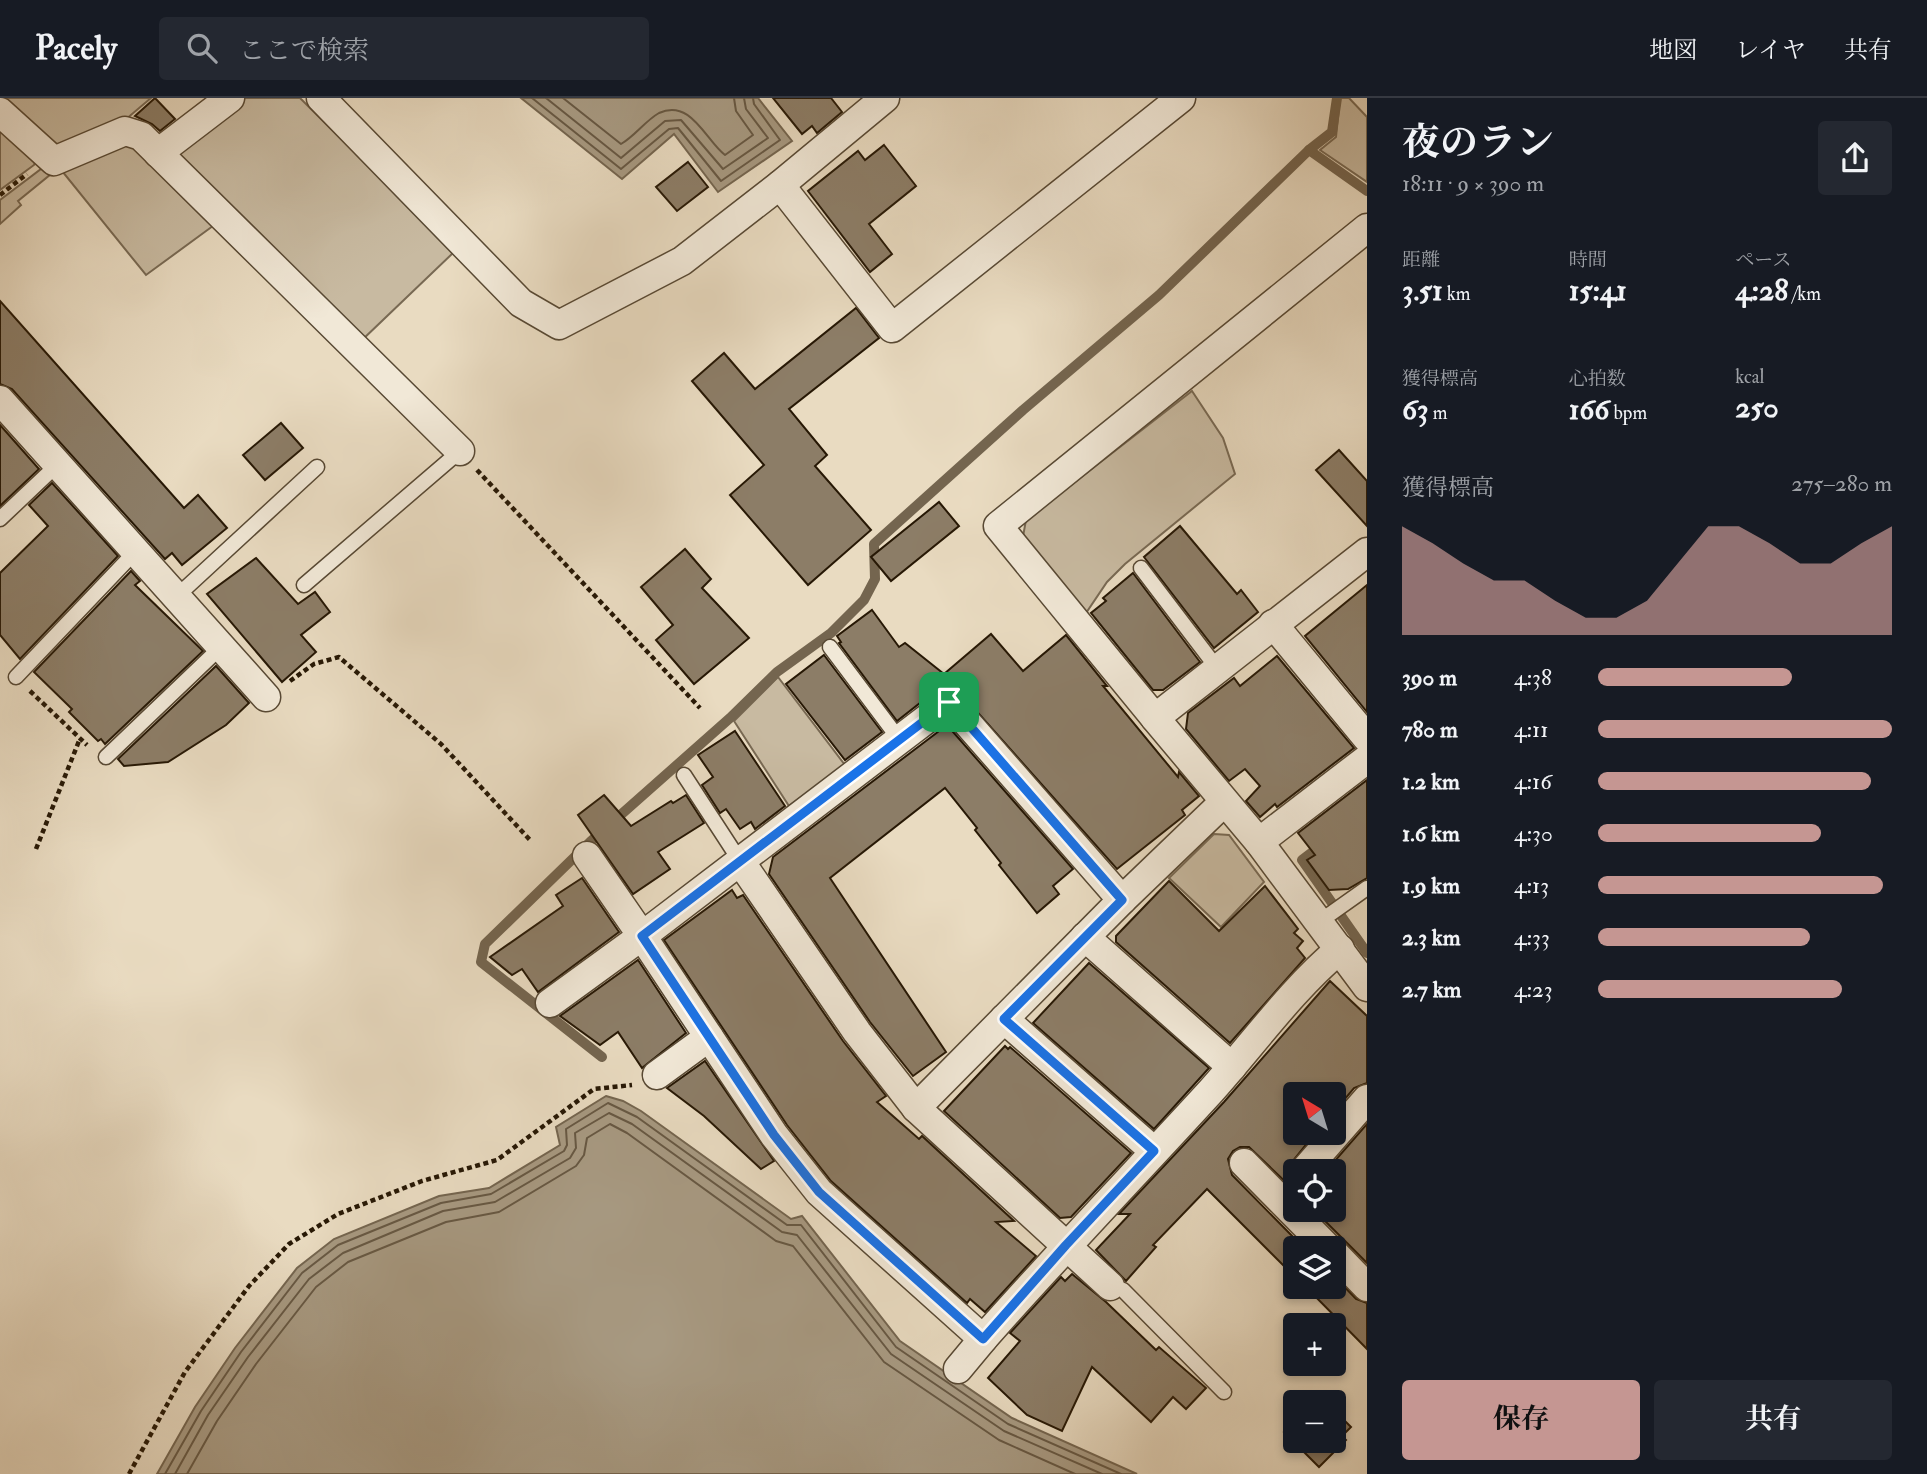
<!DOCTYPE html>
<html lang="ja">
<head>
<meta charset="utf-8">
<style>
	body { margin:0; font-family:"IM FELL Double Pica","Noto Serif JP",serif; background:#242831; color:#f1f3f6; height:100vh; display:flex; flex-direction:column; font-size:26px; white-space:nowrap }
	* { box-sizing:border-box; margin:0 }
	p { font-size:23px; color:#9ea1a6 }
	.icon { flex:none; width:38px; height:38px; fill:none; stroke:currentColor; stroke-width:2; stroke-linecap:round; stroke-linejoin:round }
	.map { position:relative; flex:1; overflow:hidden }
	.panel { display:flex; flex-direction:column; background:#171b24; width:560px }
	.panel>* { flex:none }
	.needle { width:46px; rotate:322deg }
	.fabs { position:absolute; left:1283px; top:984px; display:grid; gap:14px }
	.fabs a { display:grid; place-items:center; width:63px; height:63px; border-radius:7px; background:#171b24; box-shadow:0 4px 10px #0003; font-size:35px }
	.pin { position:absolute; display:grid; place-items:center; width:60px; height:60px; color:#fff; margin:-30px; border-radius:14px; box-shadow:0 4px 10px #0006 }
	.round { display:grid; place-items:center; flex:none; width:74px; height:74px; border-radius:7px; background:#242831 }
	.summary { display:flex; align-items:center; justify-content:space-between; height:119px; padding:0 35px }
	h1 { font-size:38px; font-weight:700; line-height:52px }
	.metrics { display:grid; grid-template-columns:repeat(3,1fr); gap:10px; height:119px; padding:7px 35px }
	.metrics div { display:grid; align-content:center }
	.metrics b { font-size:30px; font-weight:700 }
	.metrics small { font-size:19px; font-weight:400 }
	.metrics p { font-size:19px }
	.chart { height:196px; padding:14px 35px }
	.chart p { display:flex; justify-content:space-between }
	.chart svg { width:100%; height:126px; margin-top:7px; fill:#c59692; opacity:.7 }
	.button { display:flex; gap:14px; margin-top:auto; padding:14px 35px }
	.button a { flex:1; height:80px; border-radius:7px; background:#c59692; color:#111; font-size:28px; font-weight:700; line-height:80px; text-align:center }
	.button a+a { background:#242831; color:#f1f3f6 }
	ul { padding:0 35px; list-style:none; font-size:23px }
	li { display:grid; grid-template-columns:112px 84px 1fr; align-items:center; height:52px }
	li i { height:18px; border-radius:9px; background:#c59692 }
	header { display:flex; align-items:center; gap:42px; box-sizing:border-box; height:98px; padding:0 35px; background:#171b24; border-bottom:2px solid #363941 }
	header strong { font-size:33px }
	nav { display:flex; gap:38px; margin-inline-start:auto; font-size:24px }
	.search { width:490px; height:63px; background:#242831; display:flex; align-items:center; gap:18px; box-sizing:border-box; padding:0 24px; border-radius:7px; color:#9ea1a6; font-size:26px }
	main { display:flex; flex:1; min-height:0 }
	.map>svg:first-child { display:block }
	.green { fill:#c8baa1; stroke:#786953; stroke-width:2 }
	.water { fill:#a79981; stroke:#74654f; stroke-width:2 }
	.lines { fill:none; stroke-linecap:round; stroke-linejoin:round }
	.shore { stroke:#675843; stroke-width:2 }
	.stream { stroke:#74654f; stroke-width:10 }
	.building { fill:#8c7d67; stroke:#271805; stroke-width:2 }
	.lane-casing { stroke:#584934; stroke-width:17 }
	.street-casing { stroke:#584934; stroke-width:31 }
	.path { stroke:#271805; stroke-width:4.5; stroke-dasharray:5 3.5; stroke-linecap:butt }
	.lane { stroke:#f1e8d7; stroke-width:14 }
	.street { stroke:#f1e8d7; stroke-width:28 }
	.route-casing { stroke:#fff; stroke-width:14 }
	.route { stroke:#1a73e8; stroke-width:9 }
</style>
</head>
<body>
<header>
<strong>Pacely</strong>
<div class="search"><svg class="icon" aria-label="search" viewBox="0 0 24 24"><circle cx="10" cy="10" r="6"/><path d="M15 15l6 6"/></svg>ここで検索</div>
<nav><a>地図</a><a>レイヤ</a><a>共有</a></nav>
</header>
<main>
<div class="map">
<svg width="1367" height="1376" viewBox="0 0 1367 1376">
	<rect width="100%" height="100%" fill="#e9dbc1"/>
	<filter id="stains"><feTurbulence type="fractalNoise" baseFrequency=".00286" numOctaves="4"/><feColorMatrix values="0 0 0 0 .2 0 0 0 0 .09 0 0 0 0 .02 0 0 0 .5 -.17"/></filter>
	<radialGradient id="worn" r=".72"><stop offset=".6" stop-color="#630" stop-opacity="0"/><stop offset="1" stop-color="#630" stop-opacity=".3"/></radialGradient>
	<g class="green">
		<path d="M0,0H151L125,22L59,50L0,4Z"/>
		<path d="M245,0H300L454,154L361,243L173,53Z"/>
		<path d="M1340,0H1349L1367,19V84L1320,52L1336,39Z"/>
		<path d="M0,25L36,61L34,67L0,92Z"/>
		<path d="M132,46L217,125L146,177L62,73L98,52Z"/>
		<path d="M45,68L51,76L18,103L21,107L0,126V102Z"/>
		<path d="M1192,293L1223,340L1235,376L1125,466L1107,484L1084,518L1022,444L1026,422Z"/>
		<path d="M778,579L845,667L789,708L734,623Z"/>
		<path d="M1214,736L1229,737L1264,784L1221,829L1169,780Z"/>
	</g>
	<g class="water">
		<path d="M521,0H758L792,43L718,94L674,36L622,81Z"/>
		<path d="M606,998L623,1003L641,1013L791,1121L802,1118L900,1243L1012,1320L1137,1376H157L195,1309L235,1250L297,1170L334,1141L439,1098L489,1090L560,1047L556,1029Z"/>
	</g>
	<g class="lines">
		<g class="shore">
			<path d="M532,0L621,71L669,31L678,30L721,83L780,42L754,6L753,0"/>
			<path d="M546,0L621,60L665,23L681,22L723,71L768,40L746,11L744,0"/>
			<path d="M563,0L621,46C635,38 645,23 659,15C691,0 706,43 725,57L753,37L736,13L734,0"/>
			<path d="M165,1376L201,1313L241,1254L302,1175L338,1147L441,1105L491,1096L564,1053L567,1047L566,1031L608,1005L637,1019L787,1127H801L896,1249L1008,1326L1121,1376"/>
			<path d="M175,1376L208,1317L248,1259L309,1181L343,1155L443,1113L495,1104L570,1060L576,1050L575,1035L609,1015L632,1026L782,1134L797,1137L891,1256L1004,1333L1102,1376"/>
			<path d="M187,1376L217,1323L256,1266L316,1189L348,1164L446,1124L499,1114L576,1068L584,1057L587,1040L610,1026L627,1035L776,1143L793,1148L884,1264L999,1342L1075,1376"/>
		</g>
		<g class="stream">
			<path d="M1309,52L1367,93"/>
			<path d="M1323,746L1302,762L1367,855"/>
			<path d="M602,959L481,864L485,846L590,744L730,620L777,574L831,535L864,502L875,481L874,446L1023,312L1159,197L1309,52L1332,34L1337,0"/>
		</g>
	</g>
	<g class="building">
		<path d="M155,0L175,21L160,33L152,26L135,18Z"/>
		<path d="M773,0H831L842,14L817,35L812,28L802,36Z"/>
		<path d="M884,47L916,88L869,126L892,156L870,174L808,93L858,53L865,62Z"/>
		<path d="M688,64L708,89L677,113L656,89Z"/>
		<path d="M0,203L184,410L198,397L227,430L182,467L172,455L165,461L12,291L0,286Z"/>
		<path d="M856,210L879,240L789,311L827,357L815,368L871,432L808,487L730,397L764,367L692,283L724,255L755,291Z"/>
		<path d="M281,325L303,350L265,382L243,357Z"/>
		<path d="M0,327L39,371L0,408Z"/>
		<path d="M1339,352L1367,383V428L1316,372Z"/>
		<path d="M52,385L118,458L20,561L0,537V475L48,428L29,407Z"/>
		<path d="M939,404L959,428L891,483L871,459Z"/>
		<path d="M1180,428L1237,496L1241,492L1258,514L1214,550L1144,459Z"/>
		<path d="M685,451L711,481L702,490L749,540L694,586L656,542L673,527L641,489Z"/>
		<path d="M256,460L298,506L315,494L330,514L301,537L316,554L282,584L207,496Z"/>
		<path d="M131,473L140,483L135,487L203,553L105,646L101,641L98,643L69,614L72,611L34,574Z"/>
		<path d="M1133,475L1200,564L1163,592H1153L1091,515L1106,503L1103,500Z"/>
		<path d="M1367,487V614L1305,538Z"/>
		<path d="M872,512L899,549L905,545L944,576L991,536L1023,573L1066,537L1107,588H1103L1178,679L1179,674L1199,698L1182,712L1185,717L1117,771L955,589L939,590L897,623L839,545L841,544L837,538Z"/>
		<path d="M824,557L882,634L845,662L786,586Z"/>
		<path d="M1277,558L1354,650L1277,709L1275,706L1260,719L1246,703L1260,688L1245,671L1229,683L1186,631L1188,615L1234,580L1240,588Z"/>
		<path d="M216,568L249,605L226,627L168,664L124,668L118,661Z"/>
		<path d="M947,627L1073,771L1053,788L1059,796L1037,815L999,767L1001,765L975,732L977,730L945,690L830,780L946,954L913,978L870,924L769,776L773,759Z"/>
		<path d="M735,633L785,708L755,731L751,724L740,731L726,711L720,715L702,687L713,679L698,657Z"/>
		<path d="M1367,682V780L1348,791L1329,792L1307,762L1315,757L1298,735Z"/>
		<path d="M604,697L631,728L671,703L673,705L686,697L704,725L658,754L670,771L633,796L578,717Z"/>
		<path d="M582,780L619,834L538,894L522,871L512,877L490,859L563,808L556,797Z"/>
		<path d="M1169,783L1219,833L1265,788L1298,831L1294,835L1303,843L1297,850L1305,860L1230,945L1116,844V838Z"/>
		<path d="M732,792L737,800L743,797L843,943L886,998L877,1004L919,1041L922,1038L1014,1123L996,1124L1036,1158L985,1214L970,1201L967,1205L831,1083L787,1027L664,842Z"/>
		<path d="M638,862L686,935L642,970L618,934L600,947L560,918Z"/>
		<path d="M1089,865L1209,970L1154,1031L1033,925Z"/>
		<path d="M1330,883L1367,918V985L1354,990L1334,1014V996H1295V1034H1316L1288,1069V1078L1295,1087V1093L1249,1049H1240L1233,1053L1228,1061L1232,1077L1304,1150H1295V1179L1207,1091L1153,1147L1156,1149L1126,1183L1096,1152L1130,1116H1119L1224,1004Z"/>
		<path d="M1005,948L1008,951L1010,949L1131,1055L1071,1119L1060,1120L944,1013Z"/>
		<path d="M705,963L774,1063L761,1071L704,1018L667,990Z"/>
		<path d="M1367,1026V1165L1313,1111H1334V1073H1326Z"/>
		<path d="M1072,1176L1106,1204L1156,1252L1159,1249L1206,1290L1186,1311L1173,1299L1151,1324L1092,1269L1062,1333L1027,1317L988,1280L1020,1243L1010,1235L1061,1179L1065,1183Z"/>
		<path d="M1334,1178L1356,1201L1367,1205V1251L1305,1188H1334Z"/>
		<path d="M1334,1312L1351,1329L1342,1338L1346,1342L1319,1369L1284,1334L1295,1324V1342H1334Z"/>
	</g>
	<g class="lines">
		<g class="lane-casing">
			<g id="lane">
				<path d="M0,421L57,367"/>
				<path d="M1141,470L1217,570"/>
				<path d="M304,487L460,353"/>
				<path d="M176,499L317,369"/>
				<path d="M830,549L899,641"/>
				<path d="M16,579L135,454"/>
				<path d="M106,659L222,548"/>
				<path d="M684,677L740,763"/>
				<path d="M1319,824L1367,790"/>
				<path d="M1110,1188L1123,1192L1224,1294"/>
			</g>
		</g>
		<g class="street-casing">
			<g id="street">
				<path d="M321,0L521,205L559,227L682,163L780,87L885,0"/>
				<path d="M0,14L54,63L125,33L141,38L460,353"/>
				<path d="M158,55L230,0"/>
				<path d="M780,87L892,230L1181,0"/>
				<path d="M0,302L266,599"/>
				<path d="M1367,454L1155,620L1259,744L1367,889"/>
				<path d="M1273,526L1367,640"/>
				<path d="M1155,620L998,428L1367,130"/>
				<path d="M1259,744L1367,661"/>
				<path d="M740,763L857,934L916,1010L1110,1188"/>
				<path d="M1122,802L949,604L642,838L774,1037L819,1094L983,1241C1057,1157 1135,1076 1211,993C1254,945 1291,892 1340,851"/>
				<path d="M1085,839L1232,969"/>
				<path d="M550,905L642,838L587,758"/>
				<path d="M1004,921L1154,1053"/>
				<path d="M657,977L709,939"/>
				<path d="M916,1010L1122,802L1224,704"/>
				<path d="M1244,1065L1328,1150"/>
				<path d="M1304,1073L1367,1001"/>
				<path d="M1334,1155L1367,1189"/>
				<path d="M958,1271L983,1241"/>
			</g>
		</g>
		<g class="path">
			<path d="M0,97L27,76"/>
			<path d="M477,372L700,610"/>
			<path d="M290,583L314,566L339,559L441,646L531,743"/>
			<path d="M30,593L87,647"/>
			<path d="M36,751L79,643"/>
			<path d="M129,1376L185,1274L249,1188L289,1146L338,1116L422,1083L497,1062L594,991L632,987"/>
		</g>
		<use href="#lane" class="lane"/>
		<use href="#street" class="street"/>
	</g>
	<g class="lines">
		<g class="route-casing">
			<path id="route" d="M949,604L1122,802L1004,921L1154,1053L1066,1147L983,1241L819,1094L774,1037L642,838Z"/>
		</g>
		<use href="#route" class="route"/>
	</g>
	<rect width="100%" height="100%" filter="url(#stains)"/>
	<rect width="100%" height="100%" fill="url(#worn)"/>
</svg>
<div class="fabs">
<a><svg class="needle" viewBox="-14 -14 28 28"><path d="M0-13l5 13h-10z" fill="#e53935"/><path d="M0 13l5-13h-10z" fill="#9ea1a6"/></svg></a>
<a><svg class="icon" aria-label="locate" viewBox="0 0 24 24"><circle cx="12" cy="12" r="6"/><path d="M12 2v4M12 18v4M2 12h4M18 12h4"/></svg></a>
<a><svg class="icon" aria-label="layers" viewBox="0 0 24 24"><path d="M12 4l9 5-9 5-9-5zM3 14l9 5 9-5"/></svg></a>
<a>+</a>
<a>−</a>
</div>
<div class="pin" style="left:949px;top:604px;background:#1e9e55"><svg class="icon" aria-label="arrive" viewBox="0 0 24 24"><path d="M6 21V4h12l-3 4 3 4H6"/></svg></div>
</div>
<section class="panel">
<div class="summary"><div><h1>夜のラン</h1><p>18:11 · 9 × 390 m</p></div><a class="round"><svg class="icon" aria-label="share" viewBox="0 0 24 24"><path d="M12 15V3M7 8l5-5 5 5M5 13v7h14v-7"/></svg></a></div>
<div class="metrics">
<div><p>距離</p><b>3.51<small> km</small></b></div>
<div><p>時間</p><b>15:41</b></div>
<div><p>ペース</p><b>4:28<small> /km</small></b></div>
</div>
<div class="metrics">
<div><p>獲得標高</p><b>63<small> m</small></b></div>
<div><p>心拍数</p><b>166<small> bpm</small></b></div>
<div><p>kcal</p><b>250</b></div>
</div>
<div class="chart"><p><span>獲得標高</span>275–280 m</p>
<svg viewBox="0 0 160 44" preserveAspectRatio="none"><path d="M0 44V6L10 12L20 19L30 25L40 25L50 32L60 38L70 38L80 32L90 19L100 6L110 6L120 12L130 19L140 19L150 12L160 6V44z"/></svg>
</div>
<ul>
<li><b>390 m</b>4:38<i style="width:66%"></i></li>
<li><b>780 m</b>4:11<i style="width:100%"></i></li>
<li><b>1.2 km</b>4:16<i style="width:93%"></i></li>
<li><b>1.6 km</b>4:30<i style="width:76%"></i></li>
<li><b>1.9 km</b>4:13<i style="width:97%"></i></li>
<li><b>2.3 km</b>4:33<i style="width:72%"></i></li>
<li><b>2.7 km</b>4:23<i style="width:83%"></i></li>
</ul>
<div class="button"><a>保存</a><a>共有</a></div>
</section>
</main>
</body>
</html>
